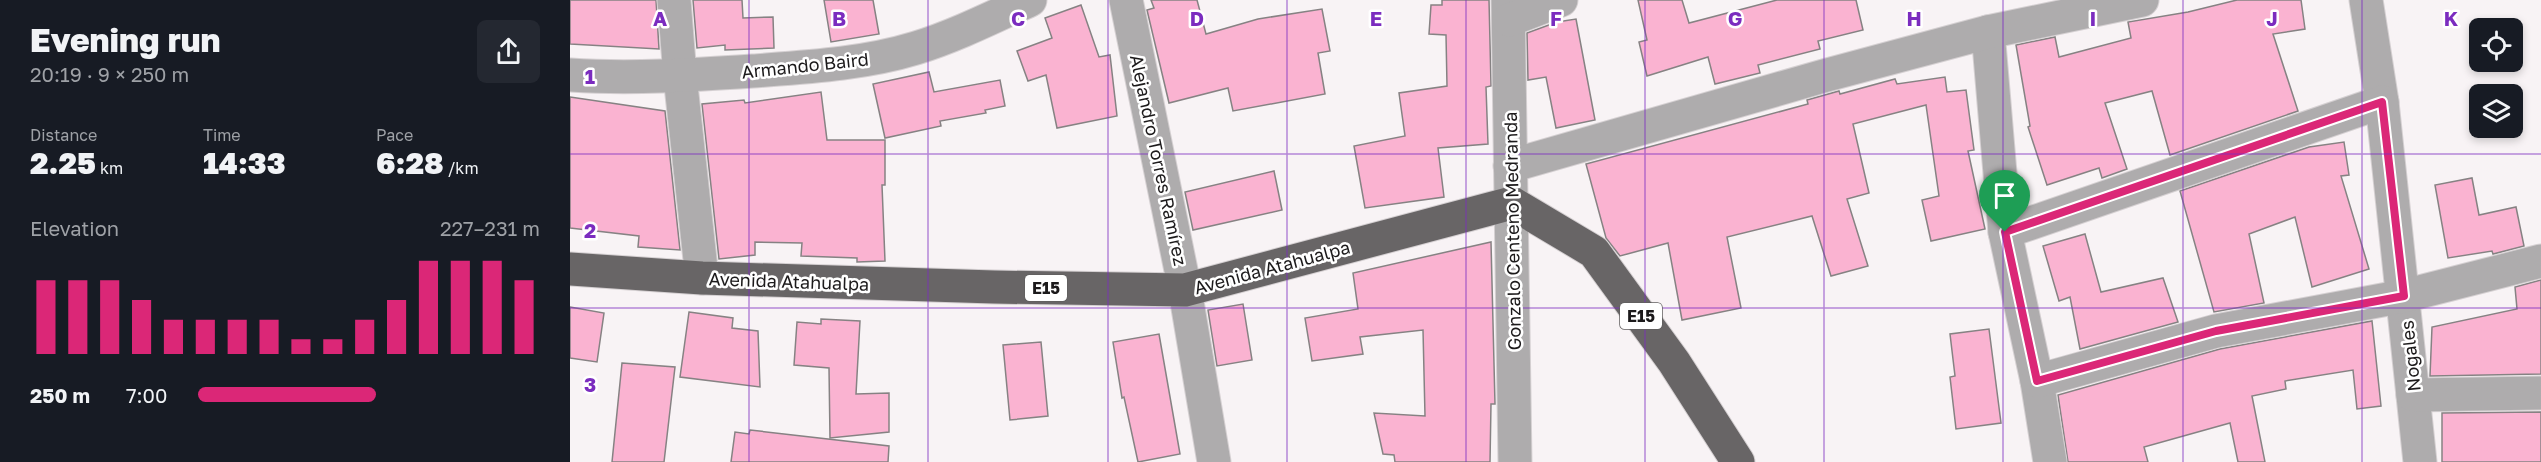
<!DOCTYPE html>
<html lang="en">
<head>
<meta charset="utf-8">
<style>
	body { margin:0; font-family:"Golos Text",sans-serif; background:#242831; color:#f1f3f6; height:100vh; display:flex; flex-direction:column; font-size:22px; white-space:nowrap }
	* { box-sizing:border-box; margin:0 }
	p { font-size:20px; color:#9ea1a6 }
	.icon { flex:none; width:33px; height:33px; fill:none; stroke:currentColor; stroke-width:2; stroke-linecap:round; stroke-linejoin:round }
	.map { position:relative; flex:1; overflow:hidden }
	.sheet { display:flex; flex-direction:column; background:#171b24; width:570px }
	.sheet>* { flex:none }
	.fabs { position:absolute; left:1899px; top:18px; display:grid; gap:12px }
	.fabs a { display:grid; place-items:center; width:54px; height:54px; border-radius:9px; background:#171b24; box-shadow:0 3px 9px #0003; font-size:30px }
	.pin { position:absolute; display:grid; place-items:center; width:51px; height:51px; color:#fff; margin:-62px -26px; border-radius:50% 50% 50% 0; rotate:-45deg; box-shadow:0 0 6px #0007 }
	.pin .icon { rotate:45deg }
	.round { display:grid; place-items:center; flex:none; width:63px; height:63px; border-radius:9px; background:#242831 }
	.headline { display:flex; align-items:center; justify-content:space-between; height:102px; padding:0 30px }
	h1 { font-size:33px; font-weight:800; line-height:45px }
	.stats { display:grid; grid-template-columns:repeat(3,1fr); gap:9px; height:102px; padding:6px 30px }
	.stats div { display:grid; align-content:center }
	.stats b { font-size:30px; font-weight:800 }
	.stats small { font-size:16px; font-weight:400 }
	.stats p { font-size:16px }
	.chart { height:168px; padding:12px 30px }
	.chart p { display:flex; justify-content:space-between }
	.chart svg { width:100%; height:108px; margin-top:6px; stroke:#db2777; stroke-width:6 }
	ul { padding:0 30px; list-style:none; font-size:20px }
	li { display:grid; grid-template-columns:96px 72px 1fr; align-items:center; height:45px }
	li i { height:15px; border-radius:8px; background:#db2777 }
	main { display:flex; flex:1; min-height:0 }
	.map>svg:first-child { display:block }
	.building { fill:#fab3d1; stroke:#868283; stroke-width:1.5 }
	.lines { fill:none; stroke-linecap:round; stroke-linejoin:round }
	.minor-casing { stroke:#d5d0d2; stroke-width:35 }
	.trunk-casing { stroke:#d5d0d2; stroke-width:35 }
	.minor { stroke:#aeacad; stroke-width:33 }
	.trunk { stroke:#686566; stroke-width:33 }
	.route-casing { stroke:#fff; stroke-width:12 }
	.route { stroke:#db2777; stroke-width:8 }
	.grid { fill:none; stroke:#7b2cbf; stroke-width:1.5; stroke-opacity:0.55 }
	.labels { text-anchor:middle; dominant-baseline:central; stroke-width:5; stroke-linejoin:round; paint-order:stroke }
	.shield { fill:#fff; stroke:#605f5f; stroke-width:1.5 }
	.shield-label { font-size:16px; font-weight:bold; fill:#1c1a1b }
	.street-label { font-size:18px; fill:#1c1a1b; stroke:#fff }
	.grid-label { font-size:20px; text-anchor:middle; font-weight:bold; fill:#7b2cbf; stroke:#fff; stroke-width:5; stroke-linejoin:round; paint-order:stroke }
</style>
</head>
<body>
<main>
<section class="sheet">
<div class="headline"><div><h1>Evening run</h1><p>20:19 · 9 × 250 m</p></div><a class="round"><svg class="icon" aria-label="share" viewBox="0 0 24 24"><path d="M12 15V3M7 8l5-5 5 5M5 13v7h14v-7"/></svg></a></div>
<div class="stats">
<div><p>Distance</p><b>2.25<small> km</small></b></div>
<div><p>Time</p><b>14:33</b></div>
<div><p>Pace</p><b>6:28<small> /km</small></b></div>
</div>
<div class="chart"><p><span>Elevation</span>227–231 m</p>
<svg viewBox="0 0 160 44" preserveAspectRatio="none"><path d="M5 44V14M15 44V14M25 44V14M35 44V22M45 44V30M55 44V30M65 44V30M75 44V30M85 44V38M95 44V38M105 44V30M115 44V22M125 44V6M135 44V6M145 44V6M155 44V14"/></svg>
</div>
<ul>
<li><b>250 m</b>7:00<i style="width:52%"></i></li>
</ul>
</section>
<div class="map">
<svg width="1971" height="462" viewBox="0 0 1971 462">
	<rect width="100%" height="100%" fill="#f8f3f5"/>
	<g class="building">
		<path d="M0,0H86L89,49L0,44Z"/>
		<path d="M123,0H172L173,18L203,17L204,48L155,50V45L127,48Z"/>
		<path d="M254,0H303L309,34L261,42Z"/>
		<path d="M581,0H627L636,34L688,19L752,9L760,51L748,53L755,94L663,111L658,88L599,103L577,10L584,8Z"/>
		<path d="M872,0H919L921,86L916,87L918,144L868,148L874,197L795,208L784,146L835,136L829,93L877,86L876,35L859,34L861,5H872Z"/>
		<path d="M1068,0H1112L1119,23L1207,0H1286L1293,30L1248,41L1250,49L1188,65L1190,73L1145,84L1138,57L1077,76L1069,42L1077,40Z"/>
		<path d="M1667,0H1731L1735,29L1703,34L1728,111L1600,155L1582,91L1535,103L1557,169L1532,178L1529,168L1477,185L1458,127L1460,126L1446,45L1485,37L1489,57L1561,38L1558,22L1618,12Z"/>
		<path d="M511,5L529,57L540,55L547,116L487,128L476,75L458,81L447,51L482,38L475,18Z"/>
		<path d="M1006,19L1025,120L986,128L976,77L958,80L957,33L987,22Z"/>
		<path d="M359,72L364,92L430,80L435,106L415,110L416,113L370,121L371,126L315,138L303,84Z"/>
		<path d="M1375,77L1377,92L1396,90L1404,150L1398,151L1415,229L1361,241L1352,200L1369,196L1356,105L1283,124L1299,193L1277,199L1298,266L1261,276L1242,216L1157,237L1171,308L1112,320L1098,243L1050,256L1036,238L1016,164L1238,104L1237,100L1269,91L1270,94L1325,79L1327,84Z"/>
		<path d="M251,92L257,140H315V185H312L315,261L287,262V258L231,256L232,243L185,242V255L149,259L132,104L174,100L175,103Z"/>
		<path d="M0,97L95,111L110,250L68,247L69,236L0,228Z"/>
		<path d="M1774,142L1779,175L1771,176L1799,269L1742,287L1725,217L1679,234L1694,303L1644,312L1610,191L1739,147Z"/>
		<path d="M704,171L712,210L623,230L615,192Z"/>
		<path d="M1902,178L1909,215L1946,207L1954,246L1923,254L1922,251L1878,258L1865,185Z"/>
		<path d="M1515,234L1531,292L1593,278L1608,322L1510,349L1500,297L1489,301L1473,246Z"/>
		<path d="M921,242L925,404H921L920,462H825L824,455L813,454L804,413L855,416L853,330L790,337L793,354L742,361L735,318L788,309L783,273Z"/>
		<path d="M1971,280V374L1860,376L1862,327L1947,309L1945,287Z"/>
		<path d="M673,304L682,360L647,366L638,310Z"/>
		<path d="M0,307L34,313L27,362L0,358Z"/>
		<path d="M119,312L163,318L162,328L188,331L190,387L110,377Z"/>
		<path d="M251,319L290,321L286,394L319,393V432L260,438L259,368L224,365L227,322L251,324Z"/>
		<path d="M1802,321L1811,406L1787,409L1783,370L1715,381L1716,389L1682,396L1695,462H1668L1660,423L1574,447L1578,462H1498L1488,395L1650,349Z"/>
		<path d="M1419,329L1431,423L1386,429L1380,377L1385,376L1380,334Z"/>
		<path d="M589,334L610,454L568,462L554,397L552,398L543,342Z"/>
		<path d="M471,342L478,416L440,420L433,345Z"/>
		<path d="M52,363L105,367L94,462H42Z"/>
		<path d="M1971,412V462H1872V413Z"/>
		<path d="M180,430L319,446L318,462H161L165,432L179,434Z"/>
	</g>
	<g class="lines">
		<g class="minor-casing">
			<g id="minor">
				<path d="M104,0L110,76L132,278"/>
				<path d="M556,0L615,290L644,462"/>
				<path d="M938,0L945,462"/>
				<path d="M1796,0L1812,102L1850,462"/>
				<path d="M939,20L991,0"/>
				<path d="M1418,32L1435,232L1467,381L1480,462"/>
				<path d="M0,75C61,79 122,75 183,71C237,67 294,64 346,48C385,36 423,17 460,0"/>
				<path d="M940,166L1257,75L1418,32L1572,0"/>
				<path d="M1435,232L1812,102"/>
				<path d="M1467,381L1646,331L1834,296L1971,261"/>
				<path d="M1843,395L1971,393"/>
			</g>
		</g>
		<g class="trunk-casing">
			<path id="trunk" d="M0,269L132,278L424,287L615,290L942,203L1024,252L1104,362L1168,462"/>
		</g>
		<use href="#minor" class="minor"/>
		<use href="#trunk" class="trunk"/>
	</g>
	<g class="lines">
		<g class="route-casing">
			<path id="route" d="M1812,102L1834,296L1646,331L1467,381L1435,232Z"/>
		</g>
		<use href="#route" class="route"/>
	</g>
	<path class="grid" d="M179,0V462M358,0V462M538,0V462M717,0V462M896,0V462M1075,0V462M1254,0V462M1433,0V462M1613,0V462M1792,0V462M0,154H1971M0,308H1971"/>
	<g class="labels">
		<g class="shield">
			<rect x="455" y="275" width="42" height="26" rx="4.5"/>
			<rect x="1050" y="303" width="42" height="26" rx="4.5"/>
		</g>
		<g class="shield-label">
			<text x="476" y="288">E15</text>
			<text x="1071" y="316">E15</text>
		</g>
		<g class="street-label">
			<text transform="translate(235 65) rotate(-6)">Armando Baird</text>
			<text transform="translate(589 160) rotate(78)">Alejandro Torres Ramírez</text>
			<text transform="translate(942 231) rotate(-91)">Gonzalo Centeno Medranda</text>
			<text transform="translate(702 267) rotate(-15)">Avenida Atahualpa</text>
			<text transform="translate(219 281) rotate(2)">Avenida Atahualpa</text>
			<text transform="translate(1840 356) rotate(-96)">Nogales</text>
		</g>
	</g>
	<g class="grid-label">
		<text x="90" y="26">A</text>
		<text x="269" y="26">B</text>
		<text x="448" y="26">C</text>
		<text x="627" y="26">D</text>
		<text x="806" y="26">E</text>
		<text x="986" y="26">F</text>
		<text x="1165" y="26">G</text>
		<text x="1344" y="26">H</text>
		<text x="1523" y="26">I</text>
		<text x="1702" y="26">J</text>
		<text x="1881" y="26">K</text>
		<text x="20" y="84">1</text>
		<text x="20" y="238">2</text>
		<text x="20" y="392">3</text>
	</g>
</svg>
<div class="fabs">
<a><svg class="icon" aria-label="locate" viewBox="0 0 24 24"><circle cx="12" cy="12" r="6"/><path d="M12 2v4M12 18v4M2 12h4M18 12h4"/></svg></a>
<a><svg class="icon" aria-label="layers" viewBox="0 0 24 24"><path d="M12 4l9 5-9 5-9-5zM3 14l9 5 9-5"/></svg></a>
</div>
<div class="pin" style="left:1435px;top:232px;background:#1e9e55"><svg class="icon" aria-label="arrive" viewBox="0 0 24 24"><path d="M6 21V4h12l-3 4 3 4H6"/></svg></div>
</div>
</main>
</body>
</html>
